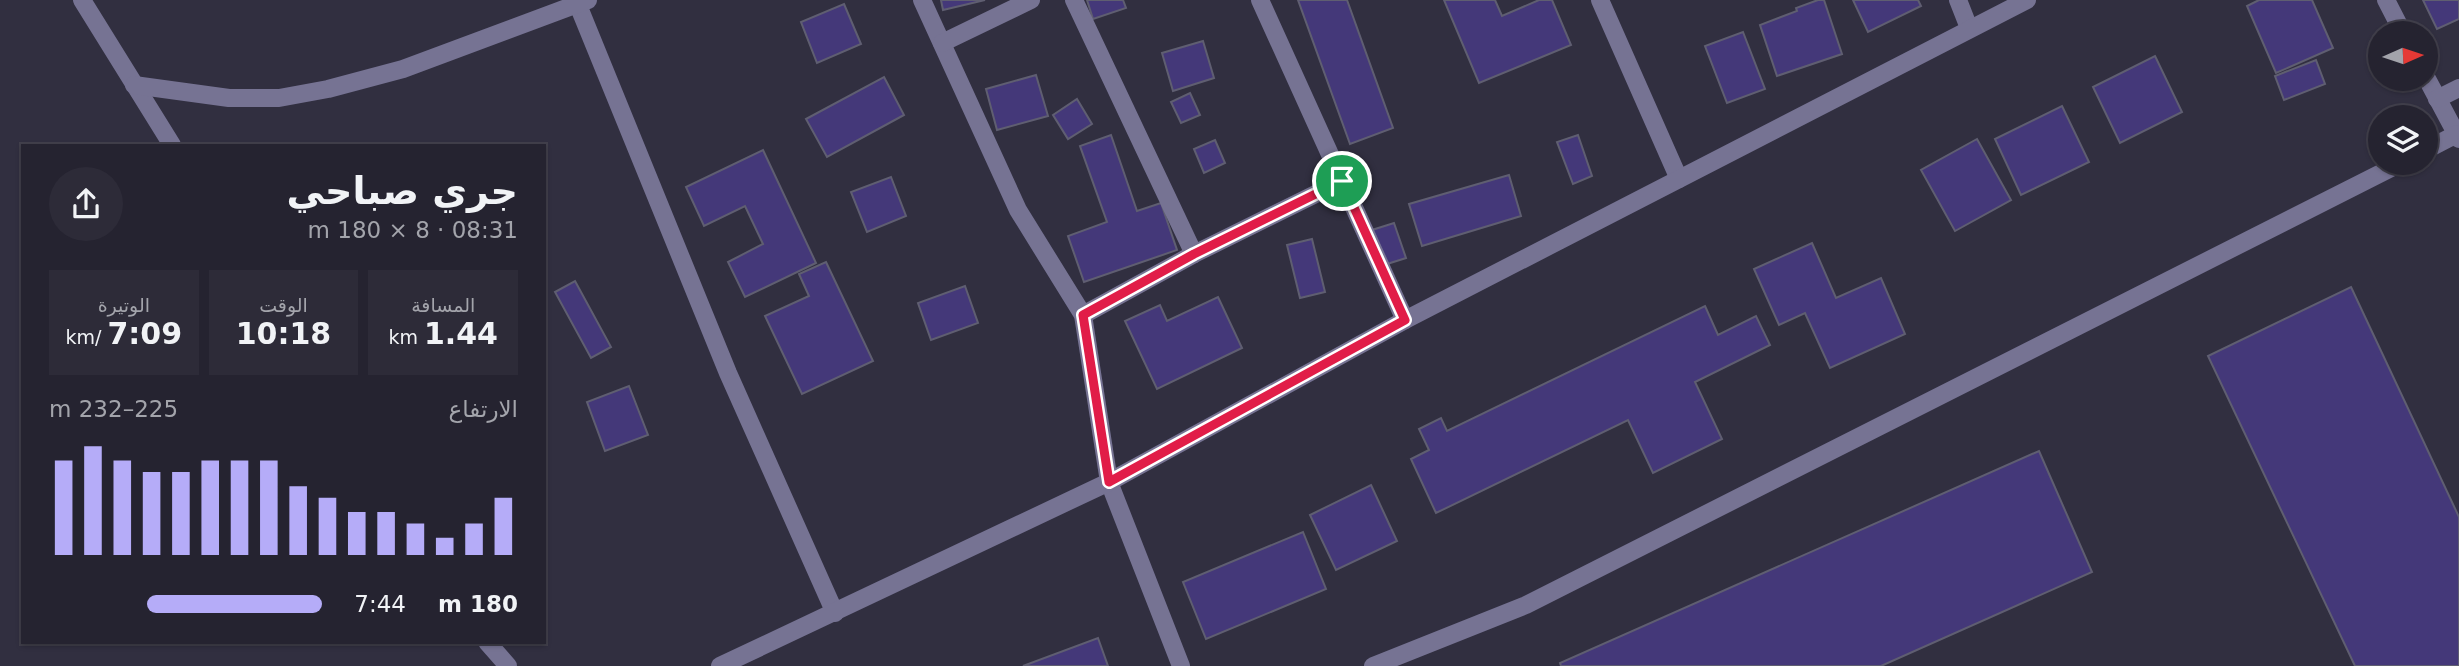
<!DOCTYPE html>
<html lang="ar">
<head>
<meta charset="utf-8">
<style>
	body { margin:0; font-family:"DejaVu Sans","Noto Naskh Arabic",sans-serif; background:#2d2b38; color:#f1f3f6; direction:rtl; height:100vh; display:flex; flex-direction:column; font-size:26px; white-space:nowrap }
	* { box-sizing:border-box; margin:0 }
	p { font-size:23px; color:#a3a4ab }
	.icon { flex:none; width:38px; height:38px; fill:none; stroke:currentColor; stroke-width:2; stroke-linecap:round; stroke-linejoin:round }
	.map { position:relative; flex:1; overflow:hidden; direction:ltr }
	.sheet { position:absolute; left:21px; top:144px; width:525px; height:500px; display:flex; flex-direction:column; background:#252330; border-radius:0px; box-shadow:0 2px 5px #0004,0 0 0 2px #42404c; direction:rtl }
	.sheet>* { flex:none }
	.needle { width:46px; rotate:87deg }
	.controls { position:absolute; left:2368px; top:21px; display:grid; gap:14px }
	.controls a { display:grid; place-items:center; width:70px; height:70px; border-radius:50%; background:#252330; box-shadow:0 2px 5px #0004,0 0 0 2px #42404c; font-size:35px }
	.pin { position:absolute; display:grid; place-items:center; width:60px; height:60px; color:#fff; margin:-30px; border:4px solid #fff; border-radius:50%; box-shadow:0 2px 7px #0007 }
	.round { display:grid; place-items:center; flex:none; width:74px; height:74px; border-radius:37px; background:#2d2b38 }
	.summary { display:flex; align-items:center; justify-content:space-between; height:119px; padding:0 28px }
	h1 { font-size:38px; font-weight:800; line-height:52px }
	.figures { display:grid; grid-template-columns:repeat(3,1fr); gap:10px; height:119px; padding:7px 28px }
	.figures div { display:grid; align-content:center; border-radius:0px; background:#2d2b38; text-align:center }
	.figures b { font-size:30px; font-weight:800 }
	.figures small { font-size:19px; font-weight:400 }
	.figures p { font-size:19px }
	.chart { height:196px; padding:14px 28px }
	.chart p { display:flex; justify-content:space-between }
	.chart svg { width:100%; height:126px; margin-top:7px; stroke:#b5acf8; stroke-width:6 }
	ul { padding:0 28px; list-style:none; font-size:23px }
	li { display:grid; grid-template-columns:112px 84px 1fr; align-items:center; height:52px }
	li i { height:18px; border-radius:9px; background:#b5acf8 }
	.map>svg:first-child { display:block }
	.building { fill:#443879; stroke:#5f5e71; stroke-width:2 }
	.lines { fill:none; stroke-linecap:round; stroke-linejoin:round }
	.minor { stroke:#767393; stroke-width:18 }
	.route-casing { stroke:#fff; stroke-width:14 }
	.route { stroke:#e11d48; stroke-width:9 }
</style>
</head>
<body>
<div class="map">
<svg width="2459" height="666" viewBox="0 0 2459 666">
	<rect width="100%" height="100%" fill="#312f40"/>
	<g class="building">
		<path d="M941,0H985L943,10Z"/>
		<path d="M1087,0H1123L1126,8L1093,19Z"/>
		<path d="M1298,0H1347L1393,128L1350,144Z"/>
		<path d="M1444,0H1495L1502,16L1539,0H1552L1571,45L1479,83Z"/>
		<path d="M1818,0H1824L1842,54L1777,76L1760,25L1797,11L1796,8Z"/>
		<path d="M1853,0H1918L1921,6L1868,32Z"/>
		<path d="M2259,0H2312L2333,48L2276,73L2247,6Z"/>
		<path d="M2423,0H2459V19L2437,29Z"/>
		<path d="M844,4L861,44L817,63L801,22Z"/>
		<path d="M1743,32L1765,89L1727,103L1705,46Z"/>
		<path d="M1203,41L1214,78L1173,91L1162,53Z"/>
		<path d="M2155,56L2182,112L2120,143L2093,87Z"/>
		<path d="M2316,60L2325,84L2284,100L2275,76Z"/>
		<path d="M1036,75L1048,116L997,130L986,89Z"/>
		<path d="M884,77L904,115L827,157L806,119Z"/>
		<path d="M1190,93L1200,115L1181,123L1171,102Z"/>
		<path d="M1077,99L1092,124L1068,139L1053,115Z"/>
		<path d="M2062,106L2089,162L2021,195L1995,139Z"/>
		<path d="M1111,135L1137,211L1161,203L1177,250L1084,282L1068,236L1107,222L1080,146Z"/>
		<path d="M1578,135L1592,176L1573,184L1557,142Z"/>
		<path d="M1977,139L2011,200L1955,231L1921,170Z"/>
		<path d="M1215,140L1225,163L1204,173L1194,149Z"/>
		<path d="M763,150L816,263L745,297L728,262L763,244L745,206L704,226L686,187Z"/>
		<path d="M1509,175L1521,216L1422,246L1409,204Z"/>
		<path d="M891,177L906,216L867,232L851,192Z"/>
		<path d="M1394,223L1406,258L1384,265L1372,230Z"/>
		<path d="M1312,239L1325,292L1300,298L1287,245Z"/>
		<path d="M1812,243L1836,298L1881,278L1905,334L1830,368L1805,313L1779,325L1754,269Z"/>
		<path d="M826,262L873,361L802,394L765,316L809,296L799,274Z"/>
		<path d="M575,281L611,347L591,358L555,292Z"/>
		<path d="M965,286L978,323L931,340L918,303Z"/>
		<path d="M2351,287L2459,517V666H2355L2208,356Z"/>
		<path d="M1218,297L1242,348L1157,389L1125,321L1160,305L1167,321Z"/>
		<path d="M1705,306L1718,335L1756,316L1770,345L1695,382L1722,439L1653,473L1628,420L1436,513L1411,459L1429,450L1419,429L1441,418L1447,431Z"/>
		<path d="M629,386L648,435L605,451L587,402Z"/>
		<path d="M2039,451L2092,572L1881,666H1561L1560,663Z"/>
		<path d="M1371,485L1397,541L1336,570L1310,515Z"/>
		<path d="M1303,532L1326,589L1206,639L1183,582Z"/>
		<path d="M1098,638L1108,666H1023Z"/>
	</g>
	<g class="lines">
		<g class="minor">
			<path d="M82,0L172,145"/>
			<path d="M576,0L728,373L835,613"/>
			<path d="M922,0L1018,210L1083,315L1109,482L1181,666"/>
			<path d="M1074,0L1194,254"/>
			<path d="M1260,0L1405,320"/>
			<path d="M1600,0L1679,179"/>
			<path d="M1958,0L1969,28"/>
			<path d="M2386,0L2403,33"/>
			<path d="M942,43L1031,0"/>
			<path d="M2426,77L2459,139"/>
			<path d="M134,85L229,98H279L328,89L403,69L588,0"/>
			<path d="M2437,99L2459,88"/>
			<path d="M2426,150L2457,134"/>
			<path d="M1083,315L1194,254L1342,181"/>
			<path d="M487,642L508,666"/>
			<path d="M720,666L1109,482L1405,320L2027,0"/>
			<path d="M1373,666L1526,605L2401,163"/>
		</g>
	</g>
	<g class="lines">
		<g class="route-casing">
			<path id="route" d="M1342,181L1405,320L1109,482L1083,315L1194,254Z"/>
		</g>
		<use href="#route" class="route"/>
	</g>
</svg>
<div class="controls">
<a><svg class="needle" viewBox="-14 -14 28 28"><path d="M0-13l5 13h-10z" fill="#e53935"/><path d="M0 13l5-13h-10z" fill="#a3a4ab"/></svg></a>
<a><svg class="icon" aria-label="layers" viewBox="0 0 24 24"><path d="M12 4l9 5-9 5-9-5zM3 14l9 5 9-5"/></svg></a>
</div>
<div class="pin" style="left:1342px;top:181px;background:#1e9e55"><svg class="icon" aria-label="arrive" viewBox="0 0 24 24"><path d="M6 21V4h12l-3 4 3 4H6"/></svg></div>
<section class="sheet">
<div class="summary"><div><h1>جري صباحي</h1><p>08:31 · 8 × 180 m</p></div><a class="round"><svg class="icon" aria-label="share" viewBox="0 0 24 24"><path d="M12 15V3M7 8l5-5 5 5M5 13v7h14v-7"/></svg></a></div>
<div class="figures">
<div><p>المسافة</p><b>1.44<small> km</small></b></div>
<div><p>الوقت</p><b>10:18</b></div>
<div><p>الوتيرة</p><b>7:09<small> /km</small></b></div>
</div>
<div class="chart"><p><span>الارتفاع</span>225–232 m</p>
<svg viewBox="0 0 160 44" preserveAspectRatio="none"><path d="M5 44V11M15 44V6M25 44V11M35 44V15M45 44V15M55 44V11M65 44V11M75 44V11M85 44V20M95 44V24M105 44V29M115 44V29M125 44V33M135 44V38M145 44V33M155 44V24"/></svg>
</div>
<ul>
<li><b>180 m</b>7:44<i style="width:64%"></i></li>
</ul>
</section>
</div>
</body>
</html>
